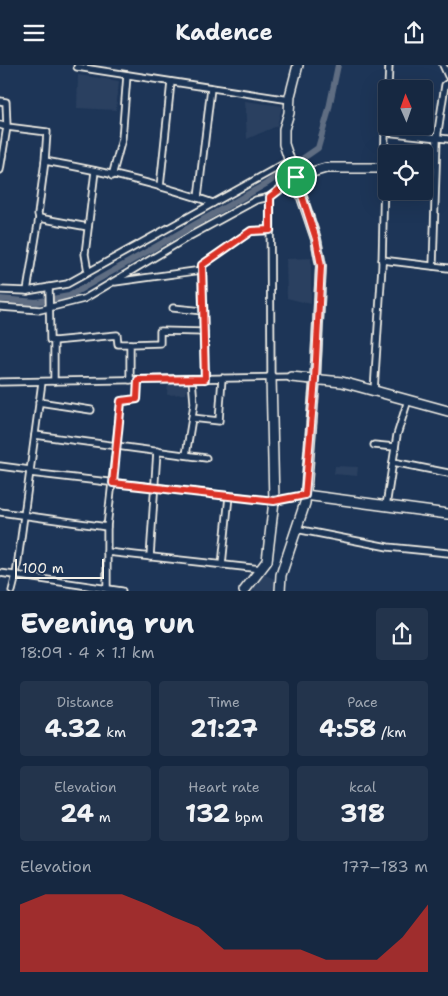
<!DOCTYPE html>
<html lang="en">
<head>
<meta charset="utf-8">
<style>
	body { margin:0; font-family:"Shantell Sans",sans-serif; background:#23344c; color:#f1f3f6; height:100vh; display:flex; flex-direction:column; font-size:19px; white-space:nowrap }
	* { box-sizing:border-box; margin:0 }
	p { font-size:16px; color:#9ea6b1 }
	.icon { flex:none; width:28px; height:28px; fill:none; stroke:currentColor; stroke-width:2; stroke-linecap:round; stroke-linejoin:round }
	.map { position:relative; height:526px; overflow:hidden }
	.panel { display:flex; flex-direction:column; background:#162841; flex:1 }
	.panel>* { flex:none }
	.needle { width:32px; rotate:358deg }
	.controls { position:absolute; left:378px; top:15px; display:grid; gap:10px }
	.controls a { display:grid; place-items:center; width:55px; height:55px; border-radius:5px; background:#162841; box-shadow:0 5px 20px #0002,0 0 0 1px #35445a; font-size:25px }
	.scale { position:absolute; left:15px; bottom:12px; width:89px; box-sizing:border-box; padding-left:5px; border:2px solid #f4f1e8; border-top:0; font-size:14px; line-height:18px; white-space:nowrap; color:#f4f1e8; -webkit-text-stroke:4px #1d3557; paint-order:stroke }
	.pin { position:absolute; display:grid; place-items:center; width:42px; height:42px; color:#fff; margin:-21px; border:2px solid #fff; border-radius:50%; box-shadow:0 1px 5px #0007 }
	.round { display:grid; place-items:center; flex:none; width:52px; height:52px; border-radius:5px; background:#23344c }
	.headline { display:flex; align-items:center; justify-content:space-between; height:85px; padding:0 20px }
	h1 { font-size:28px; font-weight:700; line-height:38px }
	.stats { display:grid; grid-template-columns:repeat(3,1fr); gap:8px; height:85px; padding:5px 20px }
	.stats div { display:grid; align-content:center; border-radius:5px; background:#23344c; text-align:center }
	.stats b { font-size:25px; font-weight:700 }
	.stats small { font-size:14px; font-weight:400 }
	.stats p { font-size:14px }
	.chart { height:140px; padding:10px 20px }
	.chart p { display:flex; justify-content:space-between }
	.chart svg { width:100%; height:90px; margin-top:5px; fill:#d93025; opacity:.7 }
	header { display:flex; justify-content:space-between; align-items:center; height:65px; padding:0 20px; background:#162841; font-size:22px; font-weight:700 }
	.map>svg:first-child { display:block }
	.built { fill:#2a4060 }
	.lines { fill:none; stroke-linecap:round; stroke-linejoin:round }
	.canal { stroke:#5e6d82; stroke-width:6 }
	.street-casing { stroke:#f4f1e8; stroke-width:9 }
	.secondary-casing { stroke:#f4f1e8; stroke-width:12 }
	.street { stroke:#1d3557; stroke-width:5.5 }
	.secondary { stroke:#1d3557; stroke-width:9 }
	.route-casing { stroke:#fff; stroke-width:10 }
	.route { stroke:#d93025; stroke-width:6 }
</style>
</head>
<body>
<header><svg class="icon" aria-label="menu" viewBox="0 0 24 24"><path d="M4 6h16M4 12h16M4 18h16"/></svg>Kadence<svg class="icon" aria-label="share" viewBox="0 0 24 24"><path d="M12 15V3M7 8l5-5 5 5M5 13v7h14v-7"/></svg></header>
<div class="map">
<svg width="448" height="526" viewBox="0 0 448 526">
	<rect width="100%" height="100%" fill="#1d3557"/>
	<filter id="ink" filterUnits="userSpaceOnUse"><feTurbulence type="fractalNoise" baseFrequency=".02" numOctaves="2"/><feDisplacementMap in="SourceGraphic" scale="10" xChannelSelector="R" yChannelSelector="G"/><feConvolveMatrix kernelMatrix="1 2 1 2 8 2 1 2 1" color-interpolation-filters="sRGB"/></filter>
	<g filter="url(#ink)">
		<g class="built">
			<path d="M78,10L119,16L116,45L77,43Z"/>
			<path d="M245,36L282,41L277,61L247,74Z"/>
			<path d="M311,193V239L287,233L286,194Z"/>
			<path d="M168,316L189,317L185,329L167,330Z"/>
			<path d="M335,401L358,402L357,411L334,409Z"/>
			<path d="M263,509L275,514V526H250Z"/>
		</g>
		<g class="lines">
			<path class="canal" d="M0,234L36,237L69,231L266,119L318,83L328,48L338,0"/>
			<g class="street-casing">
				<g id="street">
					<path d="M443,0L448,11"/>
					<path d="M77,2L290,35"/>
					<path d="M388,24L389,0"/>
					<path d="M0,36L6,37L7,62L47,67L45,96L38,149L39,153L27,226"/>
					<path d="M0,60L7,62L0,105"/>
					<path d="M385,67L386,51"/>
					<path d="M45,96C102,106 159,119 213,138"/>
					<path d="M112,111L122,74L127,10"/>
					<path d="M160,122L171,17"/>
					<path d="M198,133L211,23"/>
					<path d="M39,153L88,162"/>
					<path d="M382,195L448,203"/>
					<path d="M433,201L437,73L445,20L448,18"/>
					<path d="M88,207L85,189L95,106"/>
					<path d="M115,217L202,205"/>
					<path d="M49,222L50,275L54,276V316"/>
					<path d="M0,225L27,226L67,219L291,95"/>
					<path d="M0,242L40,245L84,234L190,171L256,135L270,132"/>
					<path d="M173,243L203,246"/>
					<path d="M54,276L117,270L118,279H130"/>
					<path d="M271,312L270,132L296,112"/>
					<path d="M205,314L202,200L251,166L270,165"/>
					<path d="M130,315V279L160,278V266L204,267"/>
					<path d="M0,317L291,312"/>
					<path d="M374,326L382,201L385,67L448,74"/>
					<path d="M39,337L91,345"/>
					<path d="M192,353L194,338L192,314"/>
					<path d="M35,370L206,393"/>
					<path d="M374,380L395,382"/>
					<path d="M186,390L192,353L219,356L222,313"/>
					<path d="M393,397L448,408"/>
					<path d="M0,401L30,405"/>
					<path d="M30,408L274,436L305,430"/>
					<path d="M386,441L397,370L408,335"/>
					<path d="M0,447L107,462L121,337L137,334L138,315"/>
					<path d="M296,464L388,482L448,488"/>
					<path d="M107,487L261,504"/>
					<path d="M150,492L157,386"/>
					<path d="M222,500L229,431"/>
					<path d="M0,508L122,526"/>
					<path d="M107,524V462"/>
					<path d="M12,526L16,510L42,317"/>
				</g>
			</g>
			<g class="secondary-casing">
				<g id="secondary">
					<path d="M296,112L326,103H384"/>
					<path d="M291,312L342,317L448,346"/>
					<path d="M305,430L448,449"/>
					<path d="M244,526L267,496L274,436L271,312"/>
					<path d="M280,526L281,510L305,438L315,314L321,201L316,174L284,79V64L289,48L290,31L298,0"/>
				</g>
			</g>
			<use href="#street" class="street"/>
			<use href="#secondary" class="secondary"/>
		</g>
	</g>
	<g class="lines" filter="url(#ink)">
		<g class="route-casing">
			<path id="route" d="M296,112L316,174L321,201L315,314L305,430L274,436L113,418L121,336L137,334L138,315L205,314L202,200L251,166L270,165V132Z"/>
		</g>
		<use href="#route" class="route"/>
	</g>
</svg>
<div class="controls">
<a><svg class="needle" viewBox="-14 -14 28 28"><path d="M0-13l5 13h-10z" fill="#e53935"/><path d="M0 13l5-13h-10z" fill="#9ea6b1"/></svg></a>
<a><svg class="icon" aria-label="locate" viewBox="0 0 24 24"><circle cx="12" cy="12" r="6"/><path d="M12 2v4M12 18v4M2 12h4M18 12h4"/></svg></a>
</div>
<div class="scale">100 m</div>
<div class="pin" style="left:296px;top:112px;background:#1e9e55"><svg class="icon" aria-label="arrive" viewBox="0 0 24 24"><path d="M6 21V4h12l-3 4 3 4H6"/></svg></div>
</div>
<section class="panel">
<div class="headline"><div><h1>Evening run</h1><p>18:09 · 4 × 1.1 km</p></div><a class="round"><svg class="icon" aria-label="share" viewBox="0 0 24 24"><path d="M12 15V3M7 8l5-5 5 5M5 13v7h14v-7"/></svg></a></div>
<div class="stats">
<div><p>Distance</p><b>4.32<small> km</small></b></div>
<div><p>Time</p><b>21:27</b></div>
<div><p>Pace</p><b>4:58<small> /km</small></b></div>
</div>
<div class="stats">
<div><p>Elevation</p><b>24<small> m</small></b></div>
<div><p>Heart rate</p><b>132<small> bpm</small></b></div>
<div><p>kcal</p><b>318</b></div>
</div>
<div class="chart"><p><span>Elevation</span>177–183 m</p>
<svg viewBox="0 0 160 44" preserveAspectRatio="none"><path d="M0 44V11L10 6L20 6L30 6L40 6L50 11L60 17L70 22L80 33L90 33L100 33L110 33L120 38L130 38L140 38L150 27L160 11V44z"/></svg>
</div>
</section>
</body>
</html>
